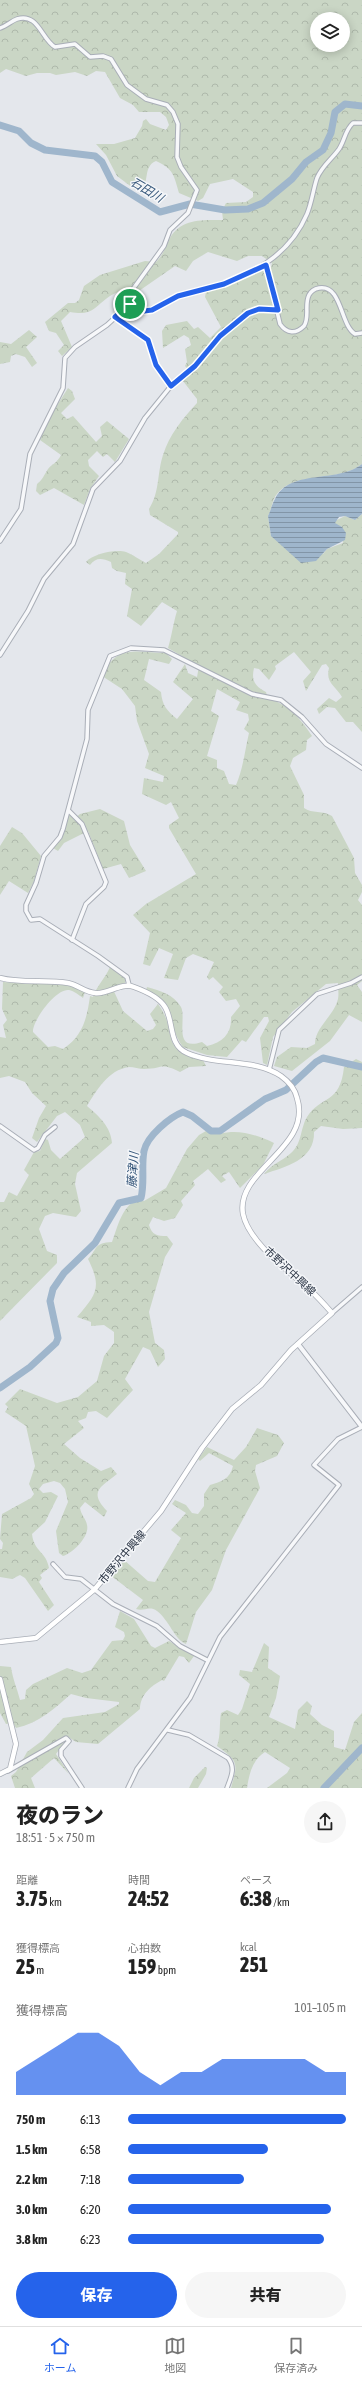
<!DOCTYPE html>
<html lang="ja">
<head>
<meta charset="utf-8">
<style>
	body { margin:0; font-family:"Asap Condensed","Noto Sans JP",sans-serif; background:#f6f6f6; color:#222; height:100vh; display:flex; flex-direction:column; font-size:15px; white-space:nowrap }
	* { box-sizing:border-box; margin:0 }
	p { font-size:13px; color:#767676 }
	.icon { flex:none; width:22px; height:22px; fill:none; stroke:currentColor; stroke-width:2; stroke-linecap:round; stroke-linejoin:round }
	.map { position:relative; height:1788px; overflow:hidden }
	.details { display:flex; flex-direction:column; background:#fff; flex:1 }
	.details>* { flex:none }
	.controls { position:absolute; left:310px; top:12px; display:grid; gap:8px }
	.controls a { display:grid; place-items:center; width:40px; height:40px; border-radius:50%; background:#fff; box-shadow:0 2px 10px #0003; font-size:20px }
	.pin { position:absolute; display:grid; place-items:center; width:34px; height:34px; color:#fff; margin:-17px; border:2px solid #fff; border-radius:50%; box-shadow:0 1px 4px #0007 }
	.round { display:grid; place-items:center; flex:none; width:42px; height:42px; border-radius:21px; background:#f6f6f6 }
	.headline { display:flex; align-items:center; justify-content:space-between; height:68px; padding:0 16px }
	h1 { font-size:22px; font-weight:800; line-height:30px }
	.metrics { display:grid; grid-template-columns:repeat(3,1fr); gap:6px; height:68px; padding:4px 16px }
	.metrics div { display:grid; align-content:center }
	.metrics b { font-size:20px; font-weight:800 }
	.metrics small { font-size:11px; font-weight:400 }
	.metrics p { font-size:11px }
	.chart { height:112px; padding:8px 16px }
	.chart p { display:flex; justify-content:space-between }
	.chart svg { width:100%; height:72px; margin-top:4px; fill:#2563eb; opacity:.7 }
	.primary-button { display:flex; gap:8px; margin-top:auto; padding:8px 16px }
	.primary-button a { flex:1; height:46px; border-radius:24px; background:#2563eb; color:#fff; font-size:16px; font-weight:800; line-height:46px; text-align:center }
	.primary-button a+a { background:#f6f6f6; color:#222 }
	ul { padding:0 16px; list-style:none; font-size:13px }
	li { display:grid; grid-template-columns:64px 48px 1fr; align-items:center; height:30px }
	li i { height:10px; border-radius:5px; background:#2563eb }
	.menu { display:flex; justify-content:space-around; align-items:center; height:56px; border-top:1px solid #e0e0e0; background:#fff; font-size:11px; color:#767676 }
	.menu a { display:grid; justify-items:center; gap:2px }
	.menu .current { color:#2563eb }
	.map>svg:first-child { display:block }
	.forest { fill:url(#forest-crowns); fill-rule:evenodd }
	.water { fill:url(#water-rules) }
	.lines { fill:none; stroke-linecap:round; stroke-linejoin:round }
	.river { stroke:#9fb6cc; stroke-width:7 }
	.minor-casing { stroke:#a9aeb7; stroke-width:5.5 }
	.tertiary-casing { stroke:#a9aeb7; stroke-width:6 }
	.secondary-casing { stroke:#a9aeb7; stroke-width:6 }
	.minor { stroke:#f7f8fa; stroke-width:3.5 }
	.tertiary { stroke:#f7f8fa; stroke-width:4 }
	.secondary { stroke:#fff; stroke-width:4.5 }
	.route-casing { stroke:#fff; stroke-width:8 }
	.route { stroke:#2563eb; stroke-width:5 }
	.labels { text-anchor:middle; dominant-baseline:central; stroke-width:3; stroke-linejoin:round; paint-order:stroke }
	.street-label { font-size:11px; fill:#2b3545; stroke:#f4f6f9 }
	.water-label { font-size:12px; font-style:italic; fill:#345579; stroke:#f4f6f9 }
</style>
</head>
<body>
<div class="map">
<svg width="362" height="1788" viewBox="0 0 362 1788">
	<defs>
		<pattern id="forest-crowns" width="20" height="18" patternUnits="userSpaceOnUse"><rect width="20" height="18" fill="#cad6c5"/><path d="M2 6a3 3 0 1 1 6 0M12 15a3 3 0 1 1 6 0" fill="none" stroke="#aeb8ab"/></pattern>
		<pattern id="water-rules" width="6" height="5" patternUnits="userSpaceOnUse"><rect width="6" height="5" fill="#9fb6cc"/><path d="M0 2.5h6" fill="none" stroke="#8295a7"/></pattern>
	</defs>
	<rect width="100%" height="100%" fill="#e4e7ec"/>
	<g class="forest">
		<path d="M0,0H362V464C338,484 289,469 274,499C272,504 271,510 268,516L271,536L323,554L327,549L343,543L342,527L335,524V521L345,516L355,520L362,514V732L353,722H346L335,708L327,707L319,714L317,709L329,698L336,702L342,697C336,686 325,683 329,668L326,664L322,665L306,691L303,681L311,672L294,652L275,666L276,669L269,680L259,669L254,668C251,681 255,686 266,692L268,699C287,703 302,720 312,736L307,740L306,750L293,758L290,766L304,795V808C312,814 323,810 332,816L354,858L355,873L362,885V892L358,900L362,905V981L357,985L362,992V1022L349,1015L330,1041L292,1071L274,1066L277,1057L291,1047L307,1048L315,1044C315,1027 334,1016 338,999C339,994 338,988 338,983L326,984L292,1012L273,1037L267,1065L263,1063L260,1038L269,1021L268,1017H264L246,1042L242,1040L227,1057L207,1055L183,1047C164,1020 181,1010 146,990L147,987C161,991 173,994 181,1007C187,1019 172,1052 202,1042L207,1046C223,1043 232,1033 231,1017L240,1006L236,999L226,1001L219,992L223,987L213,977L209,980L207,977L214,962L193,954L186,958L178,980L164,978L173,954L159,948L150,966L143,964L150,933L133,915L146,904L196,874L169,828V825L179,818L171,802L166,805L142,794L144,778L163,782L164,776L145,768L149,754L137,721L135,706L122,689L102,676C116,644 136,652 166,653L172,659L169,664L149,659L144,680L161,692C162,705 167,711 177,719L193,699L173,682L185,664L188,673L197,677L199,666L168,648C172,635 173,624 177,611L162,602L141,626L127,616L132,589L125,584L126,573L117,571L112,568L111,562C102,558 96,557 90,565L86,562C93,554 115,549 126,552C132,554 140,560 146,563L159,554L178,534V532L150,515L149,509C160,492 157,473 163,455C169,435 183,418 197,403V399L183,381L190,372L185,366L187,362L185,349L191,345L189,338L184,335L163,348L162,331L166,325L187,321L194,329L198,327L210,338L221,327L205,297L206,292L255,271H270L272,263L262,256H248L237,261L208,252L193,261L186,271L175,266L136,293L128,289C122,291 114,293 110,296C93,308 93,316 70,312L61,321L72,347L62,356L58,351L64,345L56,333L49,331L45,322L68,303H75L79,300L84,286L100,275L145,261L156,262C164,254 165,247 170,238C181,218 204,220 223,220L222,211L226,203L246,202L253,197V192L233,179L210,184L203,198L198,201L179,193C174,176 174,169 156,161C141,167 152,187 137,191L117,176L106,155L96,144H114L135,138L142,126L143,121L146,119L150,124L166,130L169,125L166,117L160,112H139L133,105L120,98L105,72L96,71L87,76L75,72L56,75L50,73H37L26,76L6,69L0,73ZM317,19H343V45H317ZM217,689L240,702L236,710L248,714L249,720L244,729L249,733C245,750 243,769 236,785L229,784L224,771L217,768V760L207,756L219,716L211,711Z"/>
		<path d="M29,330L37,337L26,347L37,363L32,367L25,357L16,354L11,356L10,362L0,364V342L11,344Z"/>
		<path d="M68,388L72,391L75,399L61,413L67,419L73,416L96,442L102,436L100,427L107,421L129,439L115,462L107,454L103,457L97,451L88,460L89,466L99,476L90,489L84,505L54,488L40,495L36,491L37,484C43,479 44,475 48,469C52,464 57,463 61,455L40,440L51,415Z"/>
		<path d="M100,809L124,821L130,845L146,871L129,878L121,864L103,869L88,831L64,843L58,851L53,848L62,838L68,815L70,814L75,818L80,814Z"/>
		<path d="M12,827L22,833L41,856L34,881L28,893L9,881L0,895V846Z"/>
		<path d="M110,967L125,977V983L112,987L123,1011L147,1031L153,1029L156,1025L150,1014L158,1004C179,1031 157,1051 203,1060L206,1066L189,1067L180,1072C159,1062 164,1069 144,1069C139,1069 134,1067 129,1067C108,1070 97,1090 87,1106C99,1116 111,1127 112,1143L77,1173L75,1184L81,1211L76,1217L53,1213L45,1216L39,1229L47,1251L57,1255V1263L0,1321V1202H4L9,1192L17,1196L29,1175L24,1170L34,1152L40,1151L45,1139L48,1140L51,1150L60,1159L85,1137L80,1125L65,1112L57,1116L37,1142L32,1138L39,1118L46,1106L32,1093L25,1082L9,1076L0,1078V1037L6,1038L3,1025L7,1020L2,1009L3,982L71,985L85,992L83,998C79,995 74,991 69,990C56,988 32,1021 33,1032L48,1047L55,1046L63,1049C83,1036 87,1018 90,996L93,997C97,985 105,979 110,967Z"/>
		<path d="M356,1059L362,1062V1128L343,1129L321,1126L314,1132C315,1160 285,1167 264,1174C274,1162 281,1162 291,1153C302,1144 300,1129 307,1117C321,1095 340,1105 344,1067Z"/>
		<path d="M206,1131C216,1136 221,1133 231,1132C245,1131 262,1137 274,1143L263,1165L240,1188L229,1172L222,1176L226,1180L221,1183L208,1169L193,1181L195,1185L181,1201L183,1205L175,1218L164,1221L153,1217L149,1225C152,1235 157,1236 167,1236L173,1244L165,1257L149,1312L155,1343L164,1350L165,1359L158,1367L150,1350L143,1347L125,1379L133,1390L107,1418L96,1411L88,1412L86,1418L78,1421L84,1428L64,1444L80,1458L101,1471L111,1467L117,1474C101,1487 88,1491 107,1511L104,1517L85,1502L80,1508C81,1515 86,1519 87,1525C90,1536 73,1553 63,1556L59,1553L56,1531L68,1502L65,1489L60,1483L54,1481L43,1484L39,1489L43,1493L51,1492L58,1496L45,1522L32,1534C34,1552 46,1551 49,1568L40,1575L42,1578L39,1582L54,1605L48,1611L25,1578L20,1575L12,1579L0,1577V1549H2L3,1543L0,1539L2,1514L31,1498L34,1494L29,1484L35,1466L26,1426L5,1412L8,1407L5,1404L20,1389L57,1403L78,1397L97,1381L104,1356L114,1343V1332L104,1325L91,1326V1322L77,1317C97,1294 102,1287 88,1259C98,1248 94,1243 112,1242C117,1229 124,1196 144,1201L166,1188L187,1149L199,1135Z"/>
		<path d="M257,1428L278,1435L284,1443L277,1456L256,1465L255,1471L260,1488L226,1550L212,1590L196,1612L186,1644C175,1640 169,1620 157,1611C149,1605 144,1612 136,1609L143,1600L110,1575L124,1560L148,1581L155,1582L181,1538L171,1530L186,1513L172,1504L175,1500L186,1505L192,1513L198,1514L204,1506V1494L210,1485C221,1482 230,1479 233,1466L209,1453L200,1461L198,1459L207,1447L234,1460L246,1447Z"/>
		<path d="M120,1611L134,1619L151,1646L155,1648L169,1641L194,1656L189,1663L184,1657L179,1656L164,1681L162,1680C151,1686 140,1695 140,1709L98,1744L76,1742L67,1736L62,1738L64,1743L56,1754L69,1774L54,1758L31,1778L35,1788H15L11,1776L16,1772L27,1752L43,1740L63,1718L105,1712L119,1704V1702L86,1698L71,1694C54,1709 39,1723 16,1728L13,1723L6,1724L0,1713V1666L11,1667C13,1680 17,1688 20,1700L25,1699L26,1690L33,1684L67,1668L82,1673L91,1670L112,1641L123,1640L125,1636L124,1632L115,1627Z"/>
		<path d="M264,1643L269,1647L268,1668L280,1676L276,1698L269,1717L295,1729L298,1710L307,1701L312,1706L310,1714L322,1725L334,1731V1747L345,1750L354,1722L362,1713V1788H267L287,1773L290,1768L265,1752C252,1760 249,1775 247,1788H231C238,1763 239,1762 217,1746C221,1734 219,1725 221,1713L227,1710L238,1715L242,1709L250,1684L239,1675L240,1670L252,1672Z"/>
		<path d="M205,1767L207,1768L206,1774L198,1788H189L194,1778Z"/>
	</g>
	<path class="water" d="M362,464V514L355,520L345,516L339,517L335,523L342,527L346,533L345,540L327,549L316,561L301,563L271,536L268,516C271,510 272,504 275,499C290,468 337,484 362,464Z"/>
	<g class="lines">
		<g class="river">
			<path d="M0,125L19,131L31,143L45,150L95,156L102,162L112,182L160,212L190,204L225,210L248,209L263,203L292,179L306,162L323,150L331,133L335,112L345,104L362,106"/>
			<path d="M0,1388L30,1367L56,1343L58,1338L50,1301L53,1289L64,1273L95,1243L119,1203L141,1198C145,1182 141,1166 144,1151C147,1136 170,1117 183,1112L192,1116L211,1131H220L265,1099L286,1090L316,1062L323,1058L362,1067"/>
			<path d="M324,1788L362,1748"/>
		</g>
		<g class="minor-casing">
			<g id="minor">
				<path d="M0,28C7,26 11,21 17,19C38,12 42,40 55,47L75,44L90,57L103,56L111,59L127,85L146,99L167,105L173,112L178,124L177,157L181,167L197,190L188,213L170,230L164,246L133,289L130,304"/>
				<path d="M266,265L280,324C287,334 296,334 304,326C310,317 304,305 309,295C311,291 314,289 319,288C342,284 340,325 355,334L362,333"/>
				<path d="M130,304C152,319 159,301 180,296C232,282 284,268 307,214C312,202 313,190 317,178C322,166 332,159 339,149C345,140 345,130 353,123H362"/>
				<path d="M115,317L149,340L156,365L171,386"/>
				<path d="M0,541L21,509L30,454L63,388L65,358L75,347L107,325L130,304"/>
				<path d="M0,655L28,611L44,579L73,544L93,489L120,461L145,418L171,386L195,366L220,336L248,313L259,309L278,310"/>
				<path d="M69,811L82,824L106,882L104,887L86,904L72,940"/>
				<path d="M129,985L127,977L98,956L40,919L31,920L26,911V905L36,883L44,856L60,837L63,829L87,739L88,710L110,656L131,648L164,650L252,694L281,700L302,717L326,744L362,768"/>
				<path d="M269,1070L279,1030L317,994L351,983L362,977"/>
				<path d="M0,1126L34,1150L38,1148L45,1135L55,1127"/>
				<path d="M332,1313L362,1287"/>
				<path d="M53,1564L65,1577L81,1579L113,1604L157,1626L180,1646L207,1660"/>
				<path d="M168,1730L189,1735L228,1758C236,1768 231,1777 227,1788"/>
				<path d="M8,1771L66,1738L69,1741L61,1750V1756L82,1788"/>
				<path d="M128,1788L137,1769L190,1698L220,1637L339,1485L314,1465L338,1439L362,1427"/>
			</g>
		</g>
		<g class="tertiary-casing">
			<path id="tertiary" d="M298,1344L362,1427"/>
		</g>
		<g class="secondary-casing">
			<g id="secondary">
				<path d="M0,978C22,984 46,979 68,983C78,985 85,992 95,993C107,995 121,982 134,987C145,991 159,997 165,1007C174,1021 168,1045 187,1053C216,1066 254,1058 281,1076C288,1081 295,1089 297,1098C313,1148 235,1170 243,1214C249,1243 289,1271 310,1290C318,1297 325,1305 332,1313L291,1350L261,1385L232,1409L202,1448L161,1511L94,1590L36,1638L0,1642"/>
				<path d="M0,1679L16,1744L10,1769L0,1774"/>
			</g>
		</g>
		<use href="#minor" class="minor"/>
		<use href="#tertiary" class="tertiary"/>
		<use href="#secondary" class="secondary"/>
	</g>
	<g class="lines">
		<g class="route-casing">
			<path id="route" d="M266,265L278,310L259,309L248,313L220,336L195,366L171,386L156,365L148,340L115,317L130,304L144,311L152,310L178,296L224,284Z"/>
		</g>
		<use href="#route" class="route"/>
	</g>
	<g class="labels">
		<g class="street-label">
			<text transform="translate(290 1271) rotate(43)">市野沢中興線</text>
			<text transform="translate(122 1557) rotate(-50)">市野沢中興線</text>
		</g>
		<g class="water-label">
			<text transform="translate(147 190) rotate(31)">石田川</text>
			<text transform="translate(133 1170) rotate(-86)">藤津川</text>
		</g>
	</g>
</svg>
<div class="controls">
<a><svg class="icon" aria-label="layers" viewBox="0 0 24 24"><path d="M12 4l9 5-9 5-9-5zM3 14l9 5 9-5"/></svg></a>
</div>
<div class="pin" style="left:130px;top:304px;background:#1e9e55"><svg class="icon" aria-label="arrive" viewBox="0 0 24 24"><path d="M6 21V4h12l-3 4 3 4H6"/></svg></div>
</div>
<section class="details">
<div class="headline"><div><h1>夜のラン</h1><p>18:51 · 5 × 750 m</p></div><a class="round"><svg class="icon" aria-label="share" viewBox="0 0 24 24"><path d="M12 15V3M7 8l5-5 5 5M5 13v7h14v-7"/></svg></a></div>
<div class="metrics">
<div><p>距離</p><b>3.75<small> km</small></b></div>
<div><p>時間</p><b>24:52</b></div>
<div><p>ペース</p><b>6:38<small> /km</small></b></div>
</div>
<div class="metrics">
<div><p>獲得標高</p><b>25<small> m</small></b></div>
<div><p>心拍数</p><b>159<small> bpm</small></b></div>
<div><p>kcal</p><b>251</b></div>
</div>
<div class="chart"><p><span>獲得標高</span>101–105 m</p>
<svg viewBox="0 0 160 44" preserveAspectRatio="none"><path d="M0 44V30L10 22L20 14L30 6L40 6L50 14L60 30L70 38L80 30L90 30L100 22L110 22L120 22L130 22L140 22L150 30L160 30V44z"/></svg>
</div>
<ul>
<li><b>750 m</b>6:13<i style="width:100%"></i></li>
<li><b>1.5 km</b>6:58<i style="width:64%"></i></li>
<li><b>2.2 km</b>7:18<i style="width:53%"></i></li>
<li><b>3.0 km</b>6:20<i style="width:93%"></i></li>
<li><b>3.8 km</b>6:23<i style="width:90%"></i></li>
</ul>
<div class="primary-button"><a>保存</a><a>共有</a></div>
</section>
<nav class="menu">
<a class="current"><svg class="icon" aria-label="home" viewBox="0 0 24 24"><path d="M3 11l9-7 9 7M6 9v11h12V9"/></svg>ホーム</a>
<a><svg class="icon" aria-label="map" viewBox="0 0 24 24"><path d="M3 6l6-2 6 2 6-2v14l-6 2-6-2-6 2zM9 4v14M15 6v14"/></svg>地図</a>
<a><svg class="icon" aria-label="saved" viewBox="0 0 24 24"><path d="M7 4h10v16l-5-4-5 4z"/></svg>保存済み</a>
</nav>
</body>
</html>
